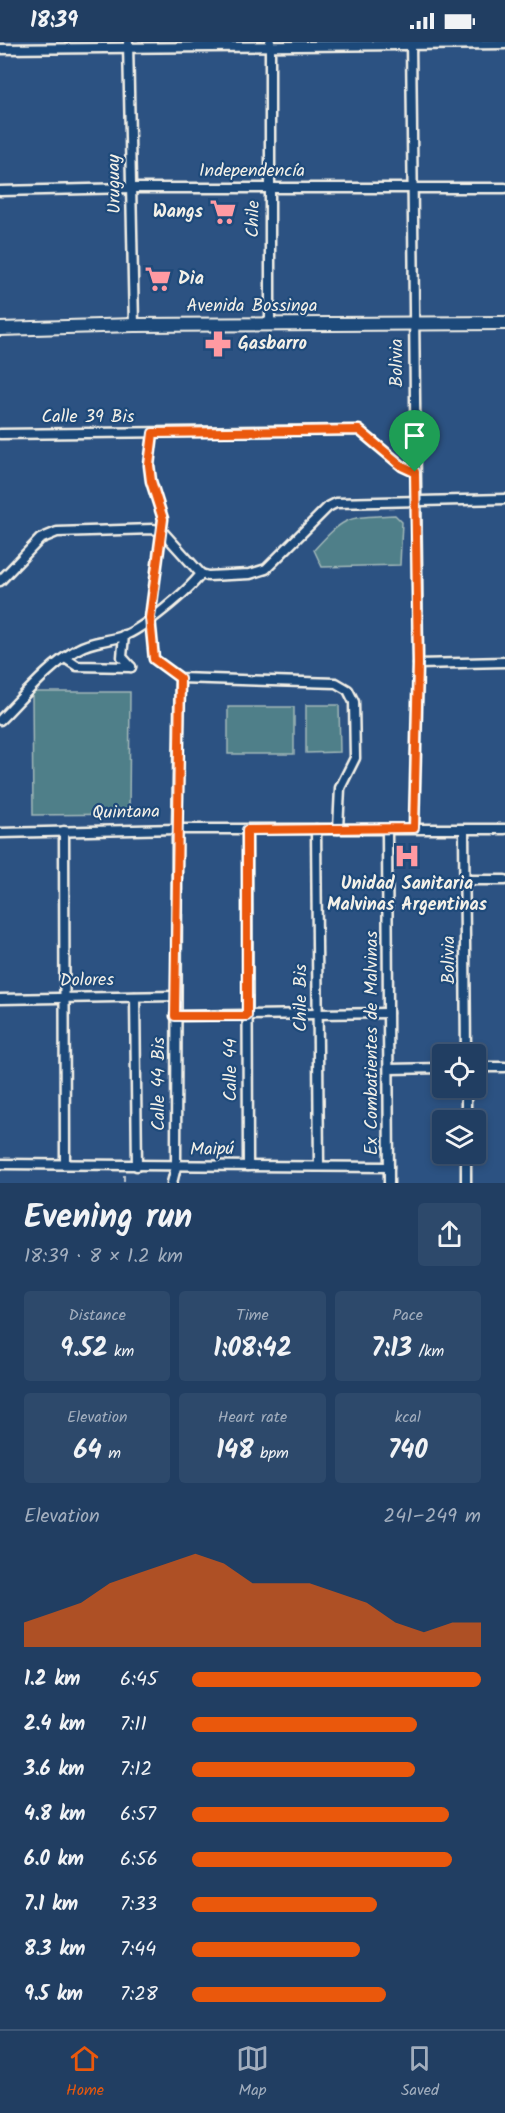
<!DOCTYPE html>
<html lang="en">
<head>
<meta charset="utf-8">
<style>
	body { margin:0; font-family:Kalam,sans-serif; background:#2d496b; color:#f1f3f6; height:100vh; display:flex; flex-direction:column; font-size:22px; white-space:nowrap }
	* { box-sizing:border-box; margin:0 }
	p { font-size:20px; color:#a2aebe }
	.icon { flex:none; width:33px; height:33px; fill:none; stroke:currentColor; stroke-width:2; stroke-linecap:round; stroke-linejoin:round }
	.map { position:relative; height:1141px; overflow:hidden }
	.side { display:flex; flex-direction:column; background:#213e62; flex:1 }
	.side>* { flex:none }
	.buttons { position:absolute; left:432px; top:1002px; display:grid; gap:12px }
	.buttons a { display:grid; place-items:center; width:54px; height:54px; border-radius:6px; background:#213e62; box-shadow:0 3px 9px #0003,0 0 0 2px #3e5777; font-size:30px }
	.pin { position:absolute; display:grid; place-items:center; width:51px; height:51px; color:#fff; margin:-62px -26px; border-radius:50% 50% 50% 0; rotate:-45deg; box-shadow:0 0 6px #0007 }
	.pin .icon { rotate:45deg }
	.round { display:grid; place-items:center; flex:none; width:63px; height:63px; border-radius:6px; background:#2d496b }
	.overview { display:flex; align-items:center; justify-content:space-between; height:102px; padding:0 24px }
	h1 { font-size:33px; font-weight:700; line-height:45px }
	.figures { display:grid; grid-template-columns:repeat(3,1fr); gap:9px; height:102px; padding:6px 24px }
	.figures div { display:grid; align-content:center; border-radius:6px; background:#2d496b; text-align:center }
	.figures b { font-size:26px; font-weight:700 }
	.figures small { font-size:16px; font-weight:400 }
	.figures p { font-size:16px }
	.chart { height:168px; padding:12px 24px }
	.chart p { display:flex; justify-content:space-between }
	.chart svg { width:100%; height:108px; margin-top:6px; fill:#ea580c; opacity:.7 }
	ul { padding:0 24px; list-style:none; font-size:20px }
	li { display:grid; grid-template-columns:96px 72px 1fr; align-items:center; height:45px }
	li i { height:15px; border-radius:8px; background:#ea580c }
	.status { display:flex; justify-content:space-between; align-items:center; height:42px; padding:0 30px; background:#213e62; direction:ltr }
	.status svg { height:16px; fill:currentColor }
	.menu { display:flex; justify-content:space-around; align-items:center; height:84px; border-top:2px solid #3e5777; background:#213e62; font-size:16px; color:#a2aebe }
	.menu a { display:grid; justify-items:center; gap:3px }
	.menu .active { color:#ea580c }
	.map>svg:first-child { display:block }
	.park { fill:#507f89; stroke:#a2b8b8; stroke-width:1.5 }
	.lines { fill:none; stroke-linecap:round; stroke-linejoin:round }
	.minor-casing { stroke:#f4f1e8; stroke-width:13 }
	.secondary-casing { stroke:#f4f1e8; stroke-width:16 }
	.path { stroke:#f4f1e8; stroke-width:1.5; stroke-dasharray:6 4.5; stroke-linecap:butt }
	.minor { stroke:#1f4a7a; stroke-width:8 }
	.secondary { stroke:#1f4a7a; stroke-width:12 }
	.route-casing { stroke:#fff; stroke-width:12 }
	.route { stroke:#ea580c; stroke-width:8 }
	.labels { text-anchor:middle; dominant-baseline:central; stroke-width:4.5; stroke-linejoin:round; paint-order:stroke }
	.street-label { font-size:18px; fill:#f4f1e8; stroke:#1f4a7a }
	.poi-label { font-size:18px; font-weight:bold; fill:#f4f1e8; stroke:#1f4a7a; text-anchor:start }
</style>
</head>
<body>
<div class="status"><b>18:39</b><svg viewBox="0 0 49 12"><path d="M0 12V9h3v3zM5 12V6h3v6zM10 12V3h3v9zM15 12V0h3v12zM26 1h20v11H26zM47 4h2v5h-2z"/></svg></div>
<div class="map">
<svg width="505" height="1141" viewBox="0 0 505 1141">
	<rect width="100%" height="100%" fill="#2c5282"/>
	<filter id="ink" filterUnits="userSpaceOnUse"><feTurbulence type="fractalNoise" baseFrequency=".0167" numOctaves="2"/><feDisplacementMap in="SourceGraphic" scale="12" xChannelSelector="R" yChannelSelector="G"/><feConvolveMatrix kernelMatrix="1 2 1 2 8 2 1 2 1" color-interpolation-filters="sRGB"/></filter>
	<g filter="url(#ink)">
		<g class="park">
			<path d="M395,473L402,480L400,523L322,525L314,508C347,472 347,476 395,473Z"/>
			<path d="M32,650H130L129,772L33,773Z"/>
			<path d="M306,663H339L340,710L306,711Z"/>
			<rect x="228" y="665" width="66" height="47"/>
		</g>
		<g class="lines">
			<g class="minor-casing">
				<g id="minor">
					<path d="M270,0V282"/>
					<path d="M411,0L418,622L414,786"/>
					<path d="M128,1L134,283"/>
					<path d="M0,7L505,2"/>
					<path d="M0,149L132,146H505"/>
					<path d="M153,391L149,423L151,439L163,477L150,576L154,617L180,636L336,641L348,648L354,660L355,716L340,746L338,787"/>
					<path d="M0,392L359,388L402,424L415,430"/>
					<path d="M0,539L40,497L57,490L153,487L162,489L201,532L208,534L250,532L266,527L328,465L336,461L505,457"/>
					<path d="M124,593L122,615L131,625"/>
					<path d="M65,616L77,624L131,625"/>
					<path d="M418,622L505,620"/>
					<path d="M0,678C24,654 48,624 78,607C91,599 109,599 123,594C143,587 188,549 201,532"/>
					<path d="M316,787L319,1124"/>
					<path d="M247,788L248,1124"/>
					<path d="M387,788L389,1141"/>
					<path d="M464,788L466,1012"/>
					<path d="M64,789L65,1122"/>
					<path d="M0,791L177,787H505"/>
					<path d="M465,838H505"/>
					<path d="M135,955L137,1124"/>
					<path d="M0,957L175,954"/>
					<path d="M175,974L388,971"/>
					<path d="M476,1025H505"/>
					<path d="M389,1027L442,1026"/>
					<path d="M466,1078V1046"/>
					<path d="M0,1122L389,1125"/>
					<path d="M172,1141L176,1125L177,787L180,636"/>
					<path d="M466,1141V1112"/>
				</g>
			</g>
			<g class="secondary-casing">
				<path id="secondary" d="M0,287L134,283L505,281"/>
			</g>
			<path class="path" d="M124,1133V1141"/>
			<use href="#minor" class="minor"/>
			<use href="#secondary" class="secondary"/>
		</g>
	</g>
	<g class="lines" filter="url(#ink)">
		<g class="route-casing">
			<path id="route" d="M359,388L402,424L415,430L418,622L414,786L247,788V974H175L180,636L154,617L150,576L163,477L151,439L149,423L153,391Z"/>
		</g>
		<use href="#route" class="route"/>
	</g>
	<defs>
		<g id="supermarket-bare" transform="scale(2.07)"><path d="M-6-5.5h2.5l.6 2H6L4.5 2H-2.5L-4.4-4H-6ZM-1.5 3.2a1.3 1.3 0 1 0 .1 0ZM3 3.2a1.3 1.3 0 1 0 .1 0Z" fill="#ff9aa2" stroke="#1f4a7a" stroke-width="2.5" paint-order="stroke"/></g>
		<g id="pharmacy-bare" transform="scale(2.07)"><path d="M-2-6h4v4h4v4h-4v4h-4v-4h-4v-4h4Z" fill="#ff9aa2" stroke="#1f4a7a" stroke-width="2.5" paint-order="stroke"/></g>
		<g id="hospital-bare" transform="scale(2.07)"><path d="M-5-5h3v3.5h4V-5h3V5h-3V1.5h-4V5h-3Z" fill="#ff9aa2" stroke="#1f4a7a" stroke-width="2.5" paint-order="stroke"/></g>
	</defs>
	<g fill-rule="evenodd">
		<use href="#supermarket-bare" x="223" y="170"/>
		<use href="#supermarket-bare" x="158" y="237"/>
		<use href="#pharmacy-bare" x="218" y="302"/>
		<use href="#hospital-bare" x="407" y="814"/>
	</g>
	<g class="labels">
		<g class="street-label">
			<text x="252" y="129">Independencía</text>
			<text transform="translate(115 142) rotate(-91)">Uruguay</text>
			<text transform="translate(254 177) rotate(-89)">Chile</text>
			<text x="252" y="264">Avenida Bossinga</text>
			<text transform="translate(397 321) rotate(-90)">Bolivia</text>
			<text x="88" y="375">Calle 39 Bis</text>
			<text transform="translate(126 771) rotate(-1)">Quintana</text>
			<text transform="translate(449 918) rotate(-90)">Bolivia</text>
			<text transform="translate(87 939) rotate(-1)">Dolores</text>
			<text transform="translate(301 956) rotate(-90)">Chile Bis</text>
			<text transform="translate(372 1001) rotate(-90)">Ex Combatientes de Malvinas</text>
			<text transform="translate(231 1028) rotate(-90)">Calle 44</text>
			<text transform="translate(159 1042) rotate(-90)">Calle 44 Bis</text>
			<text transform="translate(212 1108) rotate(-1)">Maipú</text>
		</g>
		<g class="poi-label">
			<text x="203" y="170" text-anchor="end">Wangs</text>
			<text x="178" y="237">Dia</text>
			<text x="238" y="302">Gasbarro</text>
			<text x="407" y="842" text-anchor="middle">Unidad Sanitaria<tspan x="407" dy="21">Malvinas Argentinas</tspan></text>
		</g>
	</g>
</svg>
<div class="buttons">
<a><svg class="icon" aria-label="locate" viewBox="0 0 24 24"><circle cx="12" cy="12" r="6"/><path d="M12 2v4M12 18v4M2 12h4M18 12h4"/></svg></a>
<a><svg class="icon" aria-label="layers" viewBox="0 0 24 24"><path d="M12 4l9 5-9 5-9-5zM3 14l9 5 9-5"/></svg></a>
</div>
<div class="pin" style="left:415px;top:430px;background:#1e9e55"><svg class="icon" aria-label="arrive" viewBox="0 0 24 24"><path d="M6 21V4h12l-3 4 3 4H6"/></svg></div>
</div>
<section class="side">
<div class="overview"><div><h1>Evening run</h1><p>18:39 · 8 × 1.2 km</p></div><a class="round"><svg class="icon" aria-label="share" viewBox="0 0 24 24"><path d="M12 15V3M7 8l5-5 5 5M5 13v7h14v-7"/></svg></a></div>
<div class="figures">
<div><p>Distance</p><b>9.52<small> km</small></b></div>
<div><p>Time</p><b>1:08:42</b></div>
<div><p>Pace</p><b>7:13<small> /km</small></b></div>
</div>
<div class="figures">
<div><p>Elevation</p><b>64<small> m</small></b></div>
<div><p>Heart rate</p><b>148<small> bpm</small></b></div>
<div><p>kcal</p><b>740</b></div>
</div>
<div class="chart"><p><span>Elevation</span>241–249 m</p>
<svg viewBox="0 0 160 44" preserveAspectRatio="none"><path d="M0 44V34L10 30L20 26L30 18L40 14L50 10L60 6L70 10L80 18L90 18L100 18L110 22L120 26L130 34L140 38L150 34L160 34V44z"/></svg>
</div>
<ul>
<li><b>1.2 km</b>6:45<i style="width:100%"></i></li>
<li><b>2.4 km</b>7:11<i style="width:78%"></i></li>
<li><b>3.6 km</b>7:12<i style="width:77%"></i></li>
<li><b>4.8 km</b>6:57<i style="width:89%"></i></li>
<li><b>6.0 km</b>6:56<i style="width:90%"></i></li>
<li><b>7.1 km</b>7:33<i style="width:64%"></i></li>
<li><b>8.3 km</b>7:44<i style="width:58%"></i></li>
<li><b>9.5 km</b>7:28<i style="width:67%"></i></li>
</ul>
</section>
<nav class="menu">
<a class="active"><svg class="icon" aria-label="home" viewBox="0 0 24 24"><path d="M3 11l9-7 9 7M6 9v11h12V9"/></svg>Home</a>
<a><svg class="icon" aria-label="map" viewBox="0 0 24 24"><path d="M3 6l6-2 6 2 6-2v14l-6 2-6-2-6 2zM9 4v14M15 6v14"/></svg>Map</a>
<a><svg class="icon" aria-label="saved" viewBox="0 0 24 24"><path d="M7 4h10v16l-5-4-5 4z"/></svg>Saved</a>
</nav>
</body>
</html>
